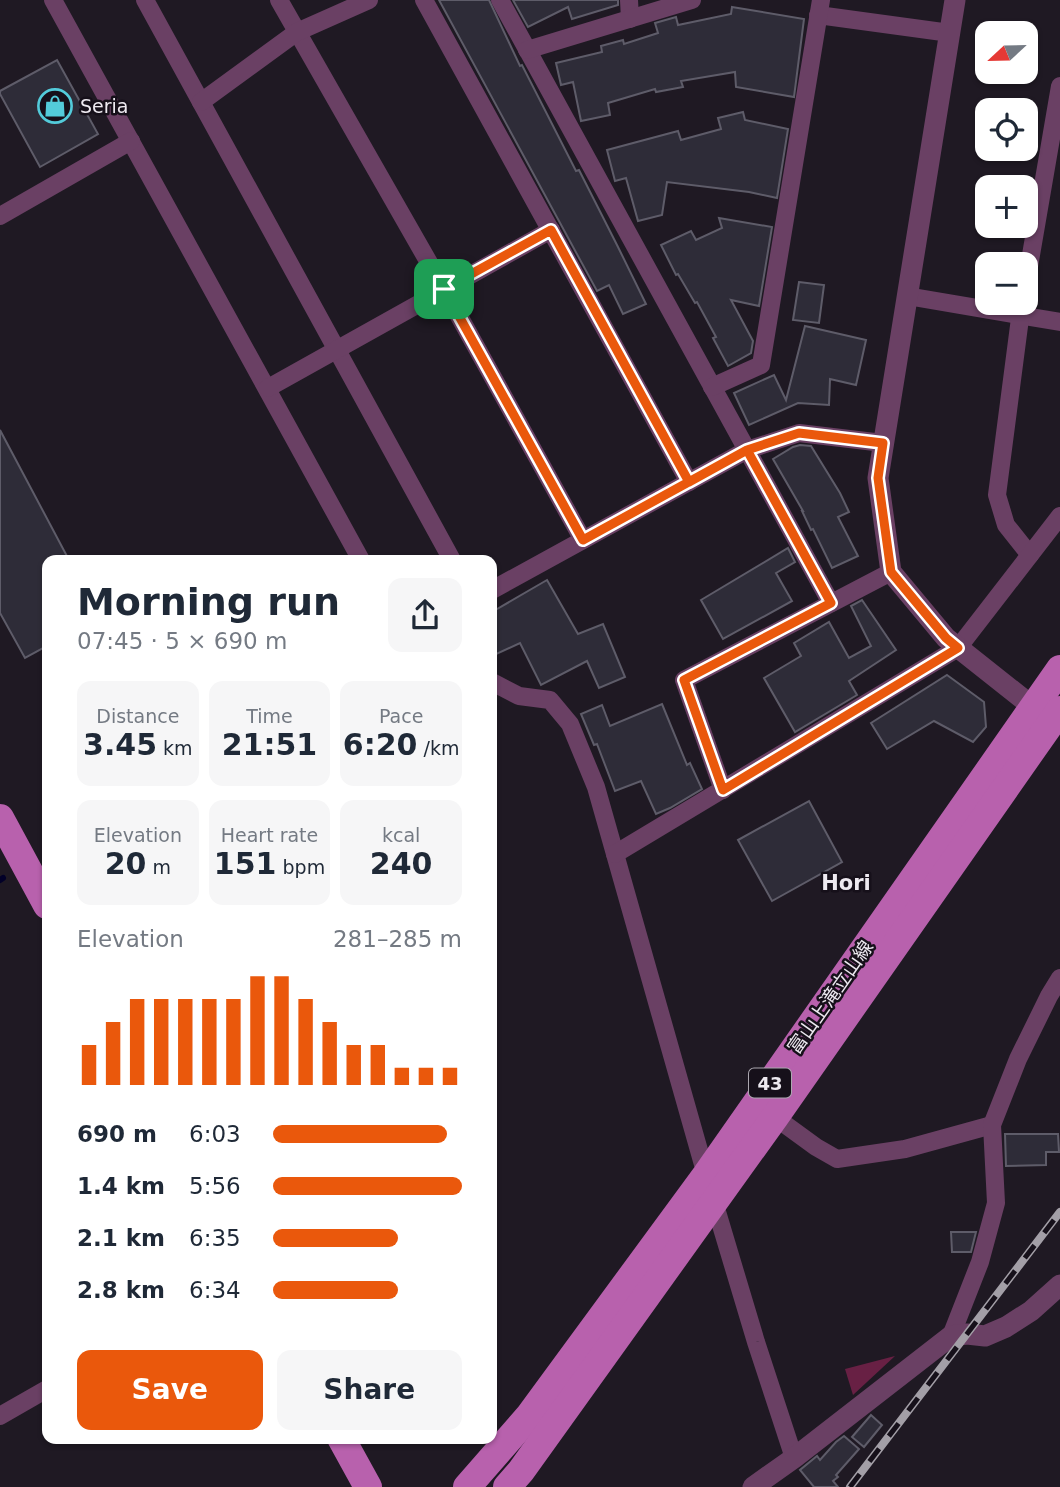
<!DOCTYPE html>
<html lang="en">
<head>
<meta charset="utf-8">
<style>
	body { margin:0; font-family:"DejaVu Sans","Noto Sans JP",sans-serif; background:#f6f6f7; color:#1f2937; height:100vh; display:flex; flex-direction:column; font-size:26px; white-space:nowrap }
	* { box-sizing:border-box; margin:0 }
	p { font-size:23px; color:#747a83 }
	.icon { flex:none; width:38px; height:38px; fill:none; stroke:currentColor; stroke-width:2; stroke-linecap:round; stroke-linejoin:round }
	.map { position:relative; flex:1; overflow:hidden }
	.drawer { position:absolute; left:42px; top:555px; width:455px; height:889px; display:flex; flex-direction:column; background:#fff; border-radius:14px; box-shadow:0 2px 5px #0004 }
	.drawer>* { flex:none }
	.needle { width:46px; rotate:248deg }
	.controls { position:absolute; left:975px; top:21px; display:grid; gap:14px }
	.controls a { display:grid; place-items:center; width:63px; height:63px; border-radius:14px; background:#fff; box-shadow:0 2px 5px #0004; font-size:35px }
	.pin { position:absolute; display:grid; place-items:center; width:60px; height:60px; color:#fff; margin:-30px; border-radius:14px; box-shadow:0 4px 10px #0006 }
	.round { display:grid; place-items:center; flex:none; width:74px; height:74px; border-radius:14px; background:#f6f6f7 }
	.overview { display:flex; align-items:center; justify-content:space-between; height:119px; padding:0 35px }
	h1 { font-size:38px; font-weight:600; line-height:52px }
	.figures { display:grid; grid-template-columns:repeat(3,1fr); gap:10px; height:119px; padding:7px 35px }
	.figures div { display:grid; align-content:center; border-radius:14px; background:#f6f6f7; text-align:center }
	.figures b { font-size:30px; font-weight:600 }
	.figures small { font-size:19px; font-weight:400 }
	.figures p { font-size:19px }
	.chart { height:196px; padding:14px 35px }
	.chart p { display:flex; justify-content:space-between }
	.chart svg { width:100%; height:126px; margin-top:7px; stroke:#ea580c; stroke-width:6 }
	.cta { display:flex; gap:14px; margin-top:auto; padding:14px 35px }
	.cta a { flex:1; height:80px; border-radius:14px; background:#ea580c; color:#fff; font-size:28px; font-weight:600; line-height:80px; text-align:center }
	.cta a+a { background:#f6f6f7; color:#1f2937 }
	ul { padding:0 35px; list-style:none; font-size:23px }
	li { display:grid; grid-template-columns:112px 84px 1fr; align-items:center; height:52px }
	li i { height:18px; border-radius:9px; background:#ea580c }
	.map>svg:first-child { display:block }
	.green { fill:#682044 }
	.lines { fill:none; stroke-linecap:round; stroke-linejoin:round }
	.stream { stroke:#020028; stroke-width:6 }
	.building { fill:#2e2c38; stroke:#5e5c69; stroke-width:2 }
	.minor { stroke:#6a4064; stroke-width:18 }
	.tertiary { stroke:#6a4064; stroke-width:21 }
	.primary { stroke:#b861ad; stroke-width:28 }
	.rail-casing { stroke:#a39fa7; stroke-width:8 }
	.rail { stroke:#16101a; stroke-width:5; stroke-dasharray:16; stroke-linecap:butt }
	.route-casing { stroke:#fff; stroke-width:14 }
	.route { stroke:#ea580c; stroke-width:9 }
	.labels { text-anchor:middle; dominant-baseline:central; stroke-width:5; stroke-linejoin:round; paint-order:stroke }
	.shield { fill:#16101a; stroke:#aca8b0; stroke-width:2 }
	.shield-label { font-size:18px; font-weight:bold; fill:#ede9f0 }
	.poi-label { font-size:19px; fill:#ede9f0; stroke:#16101a; text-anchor:start }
	.street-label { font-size:19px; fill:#ede9f0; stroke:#16101a }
	.neighbourhood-label { font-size:21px; font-weight:bold; fill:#ede9f0; stroke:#16101a }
</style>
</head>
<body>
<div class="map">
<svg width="1060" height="1487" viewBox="0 0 1060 1487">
	<rect width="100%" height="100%" fill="#1f1923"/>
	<path class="green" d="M895,1356L853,1395L845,1369Z"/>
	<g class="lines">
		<path class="stream" d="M0,880L3,878"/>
	</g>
	<g class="building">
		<path d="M439,0H489L520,66L522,65L576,171L579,170L618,247L646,304L623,314L609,285L597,291Z"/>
		<path d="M513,0H618V5L572,19L568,7L528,27Z"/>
		<path d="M732,7L804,19L794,97L736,87L735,72L681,81L683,87L656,92L655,89L608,103L610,115L581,121L573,82L561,85L556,63L602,52L601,46L623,40L624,44L658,33L655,23L676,17L678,25L731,14Z"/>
		<path d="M57,60L98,134L40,167L0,94V91Z"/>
		<path d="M743,112L745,120L788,129L777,198L749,192L667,182L662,215L638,221L626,178L615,181L607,150L678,131L681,140L721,129L718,118Z"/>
		<path d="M719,218L772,227L759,306L731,300L753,341L751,353L728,366L713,338L716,337L697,302L695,303L678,274L676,275L661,245L691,231L696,240L722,228Z"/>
		<path d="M799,282L824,285L819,323L793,320Z"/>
		<path d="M805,326L866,340L856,385L830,379L829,405L798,403L749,425L734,393L774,375L786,400Z"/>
		<path d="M0,430L69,560H47V646L25,658L0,613Z"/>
		<path d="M800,445L811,446L840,493L849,512L838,517L858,556L832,568L813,529L811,530L802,511H803L773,459L793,447Z"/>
		<path d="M788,548L795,562L776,573L792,601L723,639L701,600Z"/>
		<path d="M547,580L578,634L603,624L625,677L599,688L587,661L541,685L520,643L492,656V612Z"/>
		<path d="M862,600L896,650L849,681L857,695L795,732L764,678L801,656L794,643L829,622L849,658L871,646L851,606Z"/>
		<path d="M947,675L984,702L986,727L973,742L934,721L887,749L871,723Z"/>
		<path d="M662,704L687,765L690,763L702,789L670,808L656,814L641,781L615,791L597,744L594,745L581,714L602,705L610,726Z"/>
		<path d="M809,801L842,862L772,901L738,840Z"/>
		<path d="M1005,1134H1058L1059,1152H1046V1165L1006,1166Z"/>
		<path d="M951,1232H976L971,1252H952Z"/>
		<path d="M871,1415L882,1425L864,1447L852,1437Z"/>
		<path d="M844,1436L859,1449L836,1475L838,1477L833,1481L838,1487H814L800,1470L817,1456L820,1460L836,1442Z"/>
	</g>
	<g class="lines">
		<g class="minor">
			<path d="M53,0L361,560"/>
			<path d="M145,0L452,560"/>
			<path d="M279,0L444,289L583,540"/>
			<path d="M424,0L689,482"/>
			<path d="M500,0L831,603"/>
			<path d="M629,0L630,19"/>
			<path d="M818,15L950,33"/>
			<path d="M527,50L692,0"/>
			<path d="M201,102L297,32L369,0"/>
			<path d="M0,216L131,141"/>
			<path d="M1026,284L1060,86"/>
			<path d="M907,296L1060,322"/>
			<path d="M1022,303L997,495L1006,525L1030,555"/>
			<path d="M712,387L761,365L821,0"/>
			<path d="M268,388L551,230"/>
			<path d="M492,590L747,450L799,433L883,443"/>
			<path d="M492,682L519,696L550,700L570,724L596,787L706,1175L756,1342L794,1458"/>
			<path d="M723,790L684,680L891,572"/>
			<path d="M615,854L958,648L1060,516"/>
			<path d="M768,1112L816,1147L837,1159L905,1149L992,1125"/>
			<path d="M951,1336L980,1262L996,1203L992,1125L1018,1059L1049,996L1060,978"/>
			<path d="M0,1416L47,1389"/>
		</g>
		<g class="tertiary">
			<path d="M955,0L878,478L891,572L946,638L1033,707"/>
			<path d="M753,1487L794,1458L951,1336L967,1334L985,1336L1006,1327L1031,1311L1060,1285"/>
		</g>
		<g class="primary">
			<path d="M0,818L47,905"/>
			<path d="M341,1438L368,1487"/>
			<path d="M467,1487L529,1416L706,1175L1060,669"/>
			<path d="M507,1487L521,1471L775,1117L1060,710"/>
		</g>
		<g class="rail-casing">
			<path id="rail" d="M850,1487L1060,1212"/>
		</g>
		<use href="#rail" class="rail"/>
	</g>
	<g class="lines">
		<g class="route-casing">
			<path id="route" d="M444,289L583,540L747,450L831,603L684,680L723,790L958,648L946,638L891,572L878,478L883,443L799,433L747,450L689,482L551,230L444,289"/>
		</g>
		<use href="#route" class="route"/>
	</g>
	<defs>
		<g id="shop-ring" transform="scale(1.75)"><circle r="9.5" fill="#16101a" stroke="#53cbda" stroke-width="1.5"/><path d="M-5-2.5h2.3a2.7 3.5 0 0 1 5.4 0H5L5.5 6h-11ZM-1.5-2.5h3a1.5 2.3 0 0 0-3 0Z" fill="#53cbda"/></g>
	</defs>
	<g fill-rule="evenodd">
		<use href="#shop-ring" x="55" y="106"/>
	</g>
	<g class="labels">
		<rect class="shield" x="749" y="1068.5" width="42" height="29" rx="5"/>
		<g class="shield-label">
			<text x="770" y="1083">43</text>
		</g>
		<g class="poi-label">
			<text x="80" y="106">Seria</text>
		</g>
		<g class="street-label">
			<text transform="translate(830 997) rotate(-55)">富山上滝立山線</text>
		</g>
		<g class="neighbourhood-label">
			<text x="846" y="883">Hori</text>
		</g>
	</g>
</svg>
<div class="controls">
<a><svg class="needle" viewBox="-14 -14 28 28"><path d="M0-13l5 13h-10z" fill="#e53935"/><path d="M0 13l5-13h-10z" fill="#747a83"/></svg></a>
<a><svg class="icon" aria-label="locate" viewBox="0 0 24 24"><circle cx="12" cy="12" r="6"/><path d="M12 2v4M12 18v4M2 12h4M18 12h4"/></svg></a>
<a>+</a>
<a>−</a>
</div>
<div class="pin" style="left:444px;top:289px;background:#1e9e55"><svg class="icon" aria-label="arrive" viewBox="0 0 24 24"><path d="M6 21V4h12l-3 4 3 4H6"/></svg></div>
<section class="drawer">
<div class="overview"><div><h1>Morning run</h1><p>07:45 · 5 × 690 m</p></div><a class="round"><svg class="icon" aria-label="share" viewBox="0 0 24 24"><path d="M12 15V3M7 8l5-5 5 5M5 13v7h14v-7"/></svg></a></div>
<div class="figures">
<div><p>Distance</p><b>3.45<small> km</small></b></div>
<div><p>Time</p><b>21:51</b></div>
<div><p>Pace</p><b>6:20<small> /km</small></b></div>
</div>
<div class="figures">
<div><p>Elevation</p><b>20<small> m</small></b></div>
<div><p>Heart rate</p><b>151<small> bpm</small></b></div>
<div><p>kcal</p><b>240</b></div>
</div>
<div class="chart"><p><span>Elevation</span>281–285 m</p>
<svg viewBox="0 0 160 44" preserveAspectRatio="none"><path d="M5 44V30M15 44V22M25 44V14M35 44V14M45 44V14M55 44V14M65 44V14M75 44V6M85 44V6M95 44V14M105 44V22M115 44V30M125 44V30M135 44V38M145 44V38M155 44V38"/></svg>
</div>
<ul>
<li><b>690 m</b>6:03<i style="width:92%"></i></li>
<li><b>1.4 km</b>5:56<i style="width:100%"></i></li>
<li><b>2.1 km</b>6:35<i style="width:66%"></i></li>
<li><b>2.8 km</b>6:34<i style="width:66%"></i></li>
</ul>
<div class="cta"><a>Save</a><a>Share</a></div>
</section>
</div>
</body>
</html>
